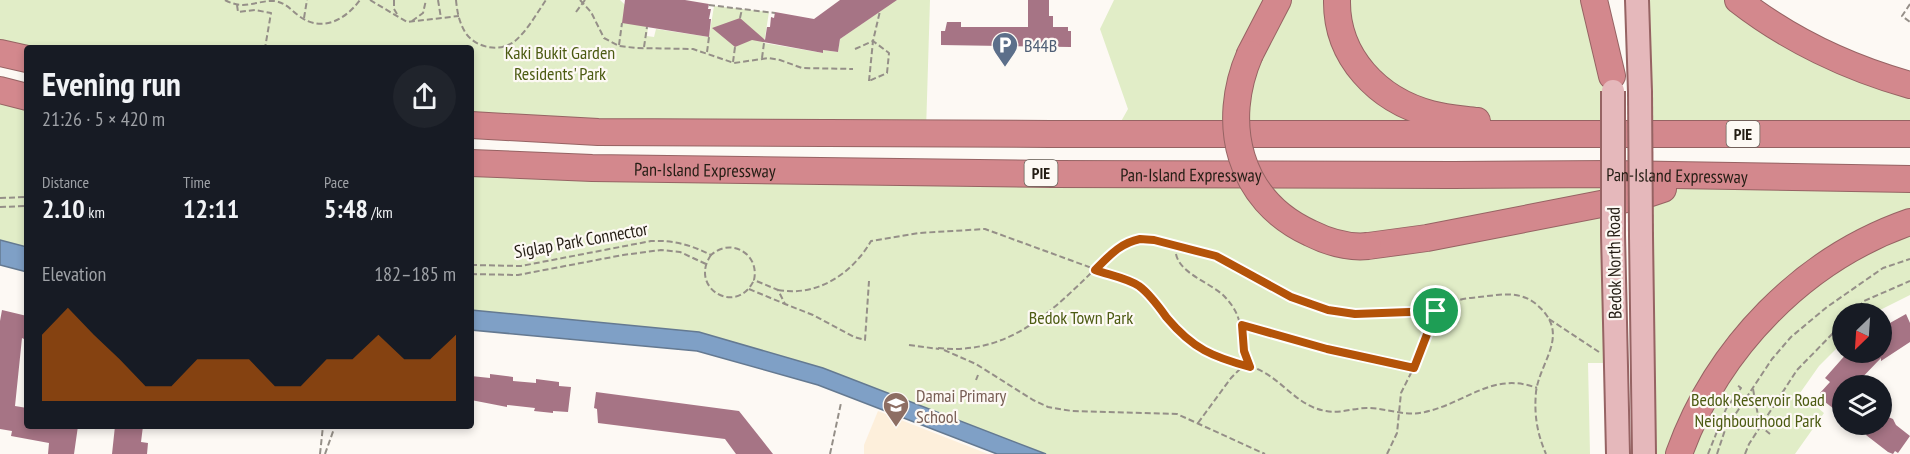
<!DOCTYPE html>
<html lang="en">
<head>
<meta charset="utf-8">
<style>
	body { margin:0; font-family:"PT Sans Narrow",sans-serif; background:#20242c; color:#f1f3f6; height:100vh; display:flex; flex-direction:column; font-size:22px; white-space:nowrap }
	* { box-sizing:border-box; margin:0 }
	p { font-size:20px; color:#9ea1a6 }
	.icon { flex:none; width:33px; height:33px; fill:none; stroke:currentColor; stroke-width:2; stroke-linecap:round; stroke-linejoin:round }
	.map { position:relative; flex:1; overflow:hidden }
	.drawer { position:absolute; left:24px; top:45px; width:450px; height:384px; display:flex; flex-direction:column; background:#171b24; border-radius:6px; box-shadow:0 3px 9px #0003 }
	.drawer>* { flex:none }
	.needle { width:39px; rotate:205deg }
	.buttons { position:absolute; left:1832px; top:303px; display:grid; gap:12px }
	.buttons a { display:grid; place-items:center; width:60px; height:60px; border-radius:50%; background:#171b24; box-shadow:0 3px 9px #0003; font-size:30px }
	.pin { position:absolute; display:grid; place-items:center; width:51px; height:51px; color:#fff; margin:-26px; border:3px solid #fff; border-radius:50%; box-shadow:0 2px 6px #0007 }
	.round { display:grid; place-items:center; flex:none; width:63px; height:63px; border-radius:32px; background:#20242c }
	.head { display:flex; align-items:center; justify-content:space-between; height:102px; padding:0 18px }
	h1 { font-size:33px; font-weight:700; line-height:45px }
	.stats { display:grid; grid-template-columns:repeat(3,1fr); gap:9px; height:102px; padding:6px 18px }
	.stats div { display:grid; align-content:center }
	.stats b { font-size:26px; font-weight:700 }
	.stats small { font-size:16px; font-weight:400 }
	.stats p { font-size:16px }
	.chart { height:168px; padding:12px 18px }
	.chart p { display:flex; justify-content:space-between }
	.chart svg { width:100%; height:108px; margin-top:6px; fill:#b45309; opacity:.7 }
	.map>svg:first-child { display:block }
	.built { fill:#fdefdb }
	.green { fill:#e1edc7 }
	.water { fill:#7fa0c6; stroke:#647991; stroke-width:1.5 }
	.building { fill:#a67485 }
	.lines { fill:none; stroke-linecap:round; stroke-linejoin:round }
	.major-casing { stroke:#966363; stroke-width:26 }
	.highway-casing { stroke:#966363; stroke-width:28 }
	.path { stroke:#958f88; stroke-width:2; stroke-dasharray:6 3; stroke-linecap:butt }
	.major { stroke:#e5b8bb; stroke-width:22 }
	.highway { stroke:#d3888d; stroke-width:26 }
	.major-bridge-casing { stroke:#966363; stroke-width:26; stroke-linecap:butt }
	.highway-bridge-casing { stroke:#966363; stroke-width:28; stroke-linecap:butt }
	.major-bridge { stroke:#e5b8bb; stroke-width:22 }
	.highway-bridge { stroke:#d3888d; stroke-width:26 }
	.route-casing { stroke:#fff; stroke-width:12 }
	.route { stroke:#b45309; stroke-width:8 }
	.labels { text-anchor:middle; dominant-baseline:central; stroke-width:4.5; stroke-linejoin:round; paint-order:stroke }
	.shield { fill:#fdf9f4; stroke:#655f57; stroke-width:1.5 }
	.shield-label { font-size:16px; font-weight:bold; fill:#241d14 }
	.service-label { font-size:18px; fill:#4e5e75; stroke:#fdf9f4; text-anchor:start }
	.park-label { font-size:18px; fill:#4c5b12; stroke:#fdf9f4 }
	.street-label { font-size:18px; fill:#241d14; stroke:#fdf9f4 }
	.education-label { font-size:18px; fill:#785e54; stroke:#fdf9f4; text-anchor:start }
</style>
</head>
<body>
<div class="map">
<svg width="1910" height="454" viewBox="0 0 1910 454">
	<rect width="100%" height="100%" fill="#fdf9f4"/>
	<path class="built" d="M878,411L988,454H864V445Z"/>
	<g class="green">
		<path d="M0,0H620L648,27L647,36L654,37L656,29L709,37L714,6L769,12L764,43L823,53V50L838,52L840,39L886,7L888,0H930L926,131L471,122V48L0,50Z"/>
		<path d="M1114,0H1607L1613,134H1114L1128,109L1100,29Z"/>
		<path d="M1637,0H1738L1910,85V134H1640Z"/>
		<path d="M0,98L27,104V247L0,240Z"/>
		<path d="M471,173L1247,182L1310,239L1611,208L1614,363H1588L1590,454H1046L823,368L699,332L471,310Z"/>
		<path d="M1612,174V202L1328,240L1252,175Z"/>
		<path d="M1910,180V222L1775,305L1679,454H1644L1642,196L1670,186Z"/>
		<path d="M1910,231V295L1874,313L1842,314V343L1819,366L1800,393L1824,413L1795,454H1691L1698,422L1748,344L1823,277Z"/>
	</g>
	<g class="water">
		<path d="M0,240L27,247V272L0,265Z"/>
		<path d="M471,310L699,332L823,368L1046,454H997L818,385L697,351L471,330Z"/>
	</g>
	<g class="building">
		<path d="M625,0H685L709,4L708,9H711L709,19H711L709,37L622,23Z"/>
		<path d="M840,0H897L840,39L838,52L823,50V53L752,40L735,47L712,28L740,18L765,40L767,27H770L771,17L774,18L775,12L814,19Z"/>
		<path d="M1028,0H1049V16H1053V27H1068V31H1071V47L941,45V31H945L947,22H961V27H1028Z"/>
		<path d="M2,310L27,316V327L24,339L22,338L15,406L27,408V426H78L74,454H48L49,443L11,436L12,431L0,429V321Z"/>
		<path d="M1906,314L1910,323V342L1881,361V358L1854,386H1842V415L1821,399L1824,396L1820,393L1830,382L1825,378L1848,352H1881V328Z"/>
		<path d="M490,374L513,377V381L536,383V379L559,382V386L571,387L568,412L553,411V413L534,411L535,408L507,405V407L471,400V376L490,378Z"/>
		<path d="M596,392L739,411L773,454H736L725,439L598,423L597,409L594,408Z"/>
		<path d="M1881,414L1893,419L1896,425L1910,436L1898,453L1895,451L1893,454L1888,452L1866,435L1873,424H1881Z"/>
		<path d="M115,426H143L141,442L148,443L147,454H112Z"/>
	</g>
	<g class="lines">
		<g class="major-casing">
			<g id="major">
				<path d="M1637,0L1640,92"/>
				<path d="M1613,235L1618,454"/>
				<path d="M1641,236L1644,454"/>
			</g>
		</g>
		<g class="highway-casing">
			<g id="highway">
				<path d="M1337,0C1336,57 1378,100 1431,114C1446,118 1462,119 1477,121"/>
				<path d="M1594,0L1612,76"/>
				<path d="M1738,0C1788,39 1849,68 1910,85"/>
				<path d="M0,53L27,59"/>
				<path d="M1250,54L1278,0"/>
				<path d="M0,90L27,97"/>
				<path d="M471,125L598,132L1051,134H1910"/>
				<path id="s1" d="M471,163L592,168L1052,174L1453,175L1612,174L1910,179"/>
				<path d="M1368,246L1427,238L1642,196L1663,189"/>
				<path d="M1679,454C1717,348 1803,259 1910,222"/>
			</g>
		</g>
		<g class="path">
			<path d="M225,0C245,11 256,0 275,1C286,3 291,10 299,16C322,33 345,20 360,0"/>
			<path d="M370,0L407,22L459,16"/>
			<path d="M394,0V9L397,14"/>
			<path d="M438,0L441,18"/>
			<path d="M456,0C457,11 459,22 465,32C475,48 500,53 515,41C527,31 537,13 546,0"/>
			<path d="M580,0L591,12L604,38L619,46L636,48L693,49L734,63L769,58L780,60L802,68L853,69"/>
			<path d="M1910,4L1902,16L1910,22"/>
			<path d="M237,5L238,12L255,10L271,13L265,48"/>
			<path d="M709,5L775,13"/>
			<path d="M576,12L585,0"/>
			<path d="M304,18L307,0"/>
			<path d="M740,18L742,9"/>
			<path d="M412,21L423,13L426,0"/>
			<path d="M619,45L622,23"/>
			<path d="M644,47L647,27"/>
			<path d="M855,49L873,41L889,53L887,73L869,81L868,80"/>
			<path d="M707,52L709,37"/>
			<path d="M762,58L764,43"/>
			<path d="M733,62L735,47"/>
			<path d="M869,81L873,41L880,11"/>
			<path d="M0,198L27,197"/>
			<path d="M0,207L27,206"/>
			<path d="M1176,245C1171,272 1210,281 1225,297C1249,322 1236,341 1250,367"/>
			<path d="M711,255C688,288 737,317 754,280"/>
			<path d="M471,265L521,266L651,241C674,240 691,245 711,255C731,237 760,254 754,280L778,290L785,304L813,315L854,337L865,340L869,281"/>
			<path d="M471,274L518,275L623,255L661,250L680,252L706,264"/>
			<path d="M749,289L785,304"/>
			<path d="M778,290C817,297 852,274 871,241L919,233L985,229L1133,283C1156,295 1167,322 1186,339C1213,363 1238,357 1265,373C1286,385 1300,407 1326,411C1340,414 1353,408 1367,408C1387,408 1405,417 1425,412C1466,403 1493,371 1537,388"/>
			<path d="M1852,314L1864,301L1910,281"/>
			<path d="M1549,319L1599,352"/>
			<path d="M1242,325L1327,349L1415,367"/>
			<path d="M909,345L939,349"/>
			<path d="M938,348C1019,357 1064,297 1117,248C1136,235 1153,240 1174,245C1192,249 1210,252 1226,260C1260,277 1290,302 1328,310C1355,316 1382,313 1410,312C1418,312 1429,313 1437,311C1444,309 1450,303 1457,301C1464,298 1472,298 1479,297C1499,295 1519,290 1536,304C1572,334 1540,360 1536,392C1534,415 1537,433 1546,454"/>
			<path d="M944,350L976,364L1033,400L1048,407L1072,411L1177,414L1265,454"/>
			<path d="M976,380L978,375"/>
			<path d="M1753,389L1760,426L1770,434"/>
			<path d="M1198,423L1231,378L1244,365"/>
			<path d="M320,454L323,426"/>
			<path d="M325,454L335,426"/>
			<path d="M830,454L841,403"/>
			<path d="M1387,454L1397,433L1401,393L1421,353L1436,311"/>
			<path d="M1708,454L1726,409L1741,388L1736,384"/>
			<path d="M1717,454L1725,430L1772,359L1791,337L1827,307L1883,268L1910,259"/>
			<path d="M1745,454L1749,444L1797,370L1842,324"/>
		</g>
		<use href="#major" class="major"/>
		<use href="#highway" class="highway"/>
		<g class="major-bridge-casing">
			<g id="major-bridge">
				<path d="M1613,91V235"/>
				<path d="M1640,92L1641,236"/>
			</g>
		</g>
		<g class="highway-bridge-casing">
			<path id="highway-bridge" d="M1250,54C1220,123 1238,200 1310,233C1328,242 1348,248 1368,246"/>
		</g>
		<use href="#major-bridge" class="major-bridge"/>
		<use href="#highway-bridge" class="highway-bridge"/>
	</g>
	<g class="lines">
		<g class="route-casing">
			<path id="route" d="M1140,239L1154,240L1216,256L1291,297L1328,310L1355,314L1436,311L1414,368L1327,349L1242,325L1244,351L1250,367C1213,357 1193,349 1167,318C1159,307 1150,294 1139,286C1127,278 1109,275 1095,270C1109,256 1120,243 1140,239Z"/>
		</g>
		<use href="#route" class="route"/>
	</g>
	<defs>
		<g id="parking-pin" transform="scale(1.35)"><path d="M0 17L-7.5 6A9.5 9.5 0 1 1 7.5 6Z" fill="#5c6f8a" stroke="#fdf9f4"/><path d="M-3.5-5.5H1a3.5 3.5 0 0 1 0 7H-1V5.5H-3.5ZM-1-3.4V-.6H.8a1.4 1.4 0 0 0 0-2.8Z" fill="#fff"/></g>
		<g id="school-pin" transform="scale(1.35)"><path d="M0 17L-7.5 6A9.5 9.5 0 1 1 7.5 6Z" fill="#8d6e63" stroke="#fdf9f4"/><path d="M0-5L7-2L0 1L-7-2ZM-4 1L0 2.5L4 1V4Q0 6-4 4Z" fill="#fff"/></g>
	</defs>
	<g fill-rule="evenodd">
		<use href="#parking-pin" x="1005" y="45"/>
		<use href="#school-pin" x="896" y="405"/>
	</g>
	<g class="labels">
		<g class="shield">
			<rect x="1726.5" y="121" width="33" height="26" rx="4.5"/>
			<rect x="1024.5" y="160" width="33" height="26" rx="4.5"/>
		</g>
		<g class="shield-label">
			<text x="1743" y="134">PIE</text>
			<text x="1041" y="173">PIE</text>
		</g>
		<g class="service-label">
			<text x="1024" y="45">B44B</text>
		</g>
		<g class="park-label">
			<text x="560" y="52">Kaki Bukit Garden<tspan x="560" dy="21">Residents' Park</tspan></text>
			<text x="1081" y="317">Bedok Town Park</text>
			<text x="1758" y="399">Bedok Reservoir Road<tspan x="1758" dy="21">Neighbourhood Park</tspan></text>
		</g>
		<g class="street-label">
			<text stroke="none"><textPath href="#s1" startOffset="234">Pan-Island Expressway</textPath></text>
			<text stroke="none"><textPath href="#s1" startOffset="720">Pan-Island Expressway</textPath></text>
			<text stroke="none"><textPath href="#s1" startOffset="1206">Pan-Island Expressway</textPath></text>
			<text transform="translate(581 240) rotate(-10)">Siglap Park Connector</text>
			<text transform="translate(1614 263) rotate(-91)">Bedok North Road</text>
		</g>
		<g class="education-label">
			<text x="916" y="395">Damai Primary<tspan x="916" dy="21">School</tspan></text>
		</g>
	</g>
</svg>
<div class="buttons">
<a><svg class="needle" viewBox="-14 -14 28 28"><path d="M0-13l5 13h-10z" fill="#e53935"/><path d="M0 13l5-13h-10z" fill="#9ea1a6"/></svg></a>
<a><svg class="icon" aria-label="layers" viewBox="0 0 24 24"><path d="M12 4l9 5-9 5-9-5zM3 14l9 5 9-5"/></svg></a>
</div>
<div class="pin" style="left:1436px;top:311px;background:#1e9e55"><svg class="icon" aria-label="arrive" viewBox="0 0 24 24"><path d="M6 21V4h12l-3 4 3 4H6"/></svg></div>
<section class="drawer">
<div class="head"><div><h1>Evening run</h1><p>21:26 · 5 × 420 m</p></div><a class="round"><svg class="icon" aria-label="share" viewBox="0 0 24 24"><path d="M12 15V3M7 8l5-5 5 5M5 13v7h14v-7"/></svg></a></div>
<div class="stats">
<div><p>Distance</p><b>2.10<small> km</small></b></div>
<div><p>Time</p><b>12:11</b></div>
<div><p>Pace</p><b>5:48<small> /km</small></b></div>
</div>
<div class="chart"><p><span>Elevation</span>182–185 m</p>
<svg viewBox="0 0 160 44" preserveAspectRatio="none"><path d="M0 44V17L10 6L20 17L30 27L40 38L50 38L60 27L70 27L80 27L90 38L100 38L110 27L120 27L130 17L140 27L150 27L160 17V44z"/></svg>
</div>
</section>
</div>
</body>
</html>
